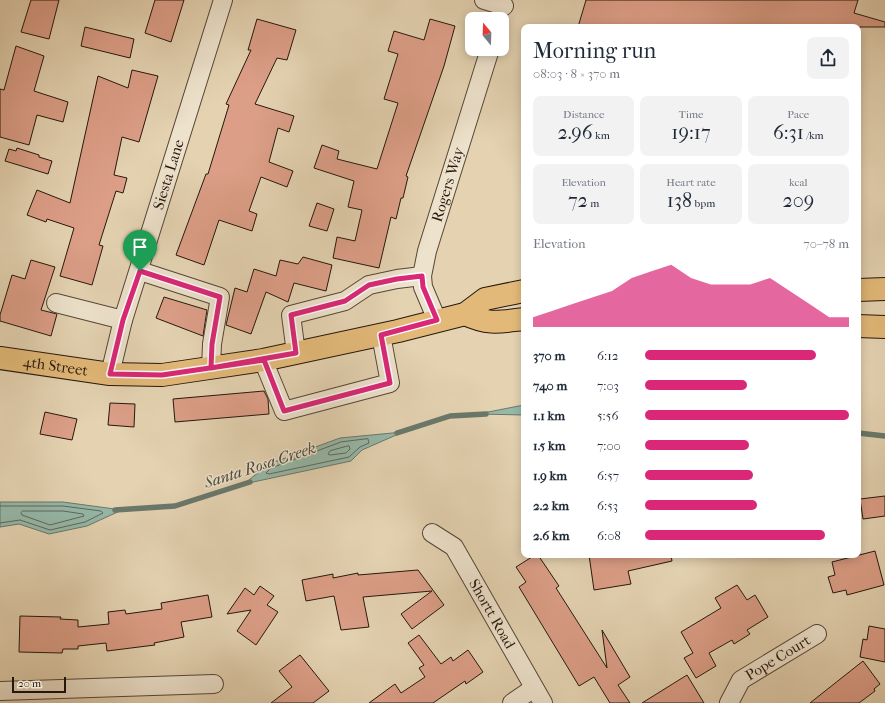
<!DOCTYPE html>
<html lang="en">
<head>
<meta charset="utf-8">
<style>
	body { margin:0; font-family:"IM FELL French Canon",serif; background:#f2f2f3; color:#1f2937; height:100vh; display:flex; flex-direction:column; font-size:15px; white-space:nowrap }
	* { box-sizing:border-box; margin:0 }
	p { font-size:13px; color:#747a83 }
	.icon { flex:none; width:22px; height:22px; fill:none; stroke:currentColor; stroke-width:2; stroke-linecap:round; stroke-linejoin:round }
	.map { position:relative; flex:1; overflow:hidden }
	.drawer { position:absolute; left:521px; top:24px; width:340px; height:534px; display:flex; flex-direction:column; background:#fff; border-radius:8px; box-shadow:0 2px 10px #0003 }
	.drawer>* { flex:none }
	.needle { width:26px; rotate:341deg }
	.tools { position:absolute; left:465px; top:12px; display:grid; gap:8px }
	.tools a { display:grid; place-items:center; width:44px; height:44px; border-radius:8px; background:#fff; box-shadow:0 2px 10px #0003; font-size:20px }
	.scale { position:absolute; left:12px; bottom:10px; width:54px; box-sizing:border-box; padding-left:4px; border:2px solid #26170d; border-top:0; font-size:11px; line-height:14px; white-space:nowrap; color:#26170d; -webkit-text-stroke:3px #ede2cc; paint-order:stroke }
	.pin { position:absolute; display:grid; place-items:center; width:34px; height:34px; color:#fff; margin:-41px -17px; border-radius:50% 50% 50% 0; rotate:-45deg; box-shadow:0 0 4px #0007 }
	.pin .icon { rotate:45deg }
	.round { display:grid; place-items:center; flex:none; width:42px; height:42px; border-radius:8px; background:#f2f2f3 }
	.headline { display:flex; align-items:center; justify-content:space-between; height:68px; padding:0 12px }
	h1 { font-size:22px; font-weight:600; line-height:30px }
	.stats { display:grid; grid-template-columns:repeat(3,1fr); gap:6px; height:68px; padding:4px 12px }
	.stats div { display:grid; align-content:center; border-radius:8px; background:#f2f2f3; text-align:center }
	.stats b { font-size:20px; font-weight:600 }
	.stats small { font-size:11px; font-weight:400 }
	.stats p { font-size:11px }
	.chart { height:112px; padding:8px 12px }
	.chart p { display:flex; justify-content:space-between }
	.chart svg { width:100%; height:72px; margin-top:4px; fill:#db2777; opacity:.7 }
	ul { padding:0 12px; list-style:none; font-size:13px }
	li { display:grid; grid-template-columns:64px 48px 1fr; align-items:center; height:30px }
	li i { height:10px; border-radius:5px; background:#db2777 }
	.map>svg:first-child { display:block }
	.water { fill:#96b8a9; stroke:#69786b }
	.lines { fill:none; stroke-linecap:round; stroke-linejoin:round }
	.shore { stroke:#5e685b; stroke-width:1 }
	.stream { stroke:#69786b; stroke-width:5.5 }
	.building { fill:#dc9e87; stroke:#26170d }
	.minor-casing { stroke:#564636; stroke-width:20 }
	.major-casing { stroke:#26170d; stroke-width:24 }
	.minor { stroke:#ede2cc; stroke-width:18 }
	.major { stroke:#e2b978; stroke-width:22 }
	.route-casing { stroke:#fff; stroke-width:8 }
	.route { stroke:#db2777; stroke-width:5 }
	.labels { text-anchor:middle; dominant-baseline:central; stroke-width:3; stroke-linejoin:round; paint-order:stroke }
	.street-label { font-size:15px; fill:#26170d; stroke:#ede2cc }
	.water-label { font-size:16px; font-style:italic; fill:#48473c; stroke:#ede2cc }
</style>
</head>
<body>
<div class="map">
<svg width="885" height="703" viewBox="0 0 885 703">
	<rect width="100%" height="100%" fill="#e4d2b1"/>
	<filter id="stains"><feTurbulence type="fractalNoise" baseFrequency=".005" numOctaves="4"/><feColorMatrix values="0 0 0 0 .2 0 0 0 0 .09 0 0 0 0 .02 0 0 0 .5 -.17"/></filter>
	<radialGradient id="worn" r=".72"><stop offset=".6" stop-color="#630" stop-opacity="0"/><stop offset="1" stop-color="#630" stop-opacity=".3"/></radialGradient>
	<g class="water">
		<path d="M524,405V415L478,414Z"/>
		<path d="M403,432L362,450L351,461L244,484L269,464L340,438Z"/>
		<path d="M0,502H63L122,510L87,526L49,534L19,524L0,527Z"/>
	</g>
	<g class="lines">
		<g class="shore">
			<path d="M368,439L369,443L360,447L349,457L269,474L266,473L271,468L341,442Z"/>
			<path d="M349,446L350,449L346,453L330,455L328,454L330,451Z"/>
			<path d="M0,506H63L101,511L103,513L85,522L50,530L20,520L0,523"/>
			<path d="M23,511H63L83,514L84,516L50,525L22,515L21,513Z"/>
		</g>
		<g class="stream">
			<path d="M397,433L450,416L486,414"/>
			<path d="M858,433L885,436"/>
			<path d="M115,510L175,506L250,482"/>
		</g>
	</g>
	<g class="building">
		<path d="M31,0H59L49,39L21,32Z"/>
		<path d="M155,0H184L171,42L145,33Z"/>
		<path d="M586,0H858L854,13L885,22V27H578Z"/>
		<path d="M257,19L296,30L287,60L277,58L255,104L294,116L289,132L278,128L269,162L293,171L287,187L261,177L249,211L257,214L252,231L219,220L204,265L176,255L206,174H208L229,105L226,104L251,50H248Z"/>
		<path d="M430,19L455,26L444,66L406,176L408,177L403,198H401L396,219L391,217L379,268L333,258L337,237L355,241L362,210L348,207L354,181L314,168L322,145L339,151L337,159L377,169L398,103L384,99L398,54L388,51L394,31L424,40Z"/>
		<path d="M85,27L134,39L130,58L81,46Z"/>
		<path d="M16,46L44,56L34,91L68,102L63,122L37,115L29,145L0,137V89L4,90Z"/>
		<path d="M132,70L158,76L139,142L122,137L114,175L127,178L123,193L116,191L99,245L103,246L92,285L60,276L74,228L47,219L46,222L27,215L37,190L70,203L98,76L128,88Z"/>
		<path d="M17,148L39,155V157L52,161L48,174L5,161L9,149L16,151Z"/>
		<path d="M317,203L334,209L327,231L309,226Z"/>
		<path d="M303,257L332,265L326,291L294,283L288,302L266,292L251,334L226,325L235,288L247,292L254,269L276,276L280,260L298,264Z"/>
		<path d="M31,260L55,267L41,310L57,314L51,336L0,321V315L12,275L25,279Z"/>
		<path d="M164,297L207,310L203,336L156,318Z"/>
		<path d="M264,391L268,399L269,414L175,422L173,399Z"/>
		<path d="M110,403L135,404L134,427L108,425Z"/>
		<path d="M45,412L77,419L72,440L40,434Z"/>
		<path d="M885,496V516L863,519L860,499Z"/>
		<path d="M875,551L884,585L847,595L846,590L833,593L828,577L835,575L832,562Z"/>
		<path d="M535,555H538L559,586L556,588L607,668L602,630L630,677L618,685L630,703H610L594,677L579,686L519,587L526,582L516,567Z"/>
		<path d="M589,555H671L672,561L628,571L631,584L594,590Z"/>
		<path d="M418,570L444,605L412,629L401,614L432,591L363,597L369,627L341,630L334,596L306,601L302,580L333,574V578L358,573V575Z"/>
		<path d="M737,585L747,600L755,595L768,617L747,630L750,634L734,644L732,640L709,653L716,666L696,678L684,658L693,653L681,632L721,608L715,598Z"/>
		<path d="M260,586L274,596L267,605L278,612L256,645L237,631L251,610L227,614L245,588L254,595Z"/>
		<path d="M208,595L212,617L181,622L184,637L154,643L155,645L107,651L106,643L78,646V649H63L62,653L19,652L20,616L61,617L60,619L78,620V627L109,624L108,612L125,610L126,614L162,609L161,603Z"/>
		<path d="M869,626L885,629V662L860,657L863,639L867,640Z"/>
		<path d="M419,635L441,664L451,657L453,661L468,650L483,672L466,684L465,681L433,703H369L395,684L401,693L425,677L419,668L424,665L408,643Z"/>
		<path d="M300,655L329,691L313,703H271L292,687L279,671Z"/>
		<path d="M863,661L880,684L874,689L875,691L859,703H810Z"/>
		<path d="M687,675L704,703H642Z"/>
	</g>
	<g class="lines">
		<g class="minor-casing">
			<g id="minor">
				<path d="M484,0L504,6"/>
				<path d="M140,271L220,297L212,344L211,368"/>
				<path d="M56,303L123,320"/>
				<path id="s1" d="M437,320L423,287L422,276L427,251L490,49"/>
				<path d="M296,353L291,315L345,301L369,285L397,279L422,276"/>
				<path d="M263,360L284,411L390,383L381,335"/>
				<path id="s2" d="M110,374L123,320L223,0"/>
				<path id="s3" d="M432,533L454,547L543,703"/>
				<path d="M0,691L214,684"/>
				<path d="M512,703L534,688"/>
				<path id="s4" d="M729,703L741,680L817,634"/>
			</g>
		</g>
		<g class="major-casing">
			<g id="major">
				<path d="M858,290L885,289"/>
				<path d="M465,314C489,325 499,322 524,319"/>
				<path d="M858,326L885,327"/>
				<path id="s5" d="M0,358L110,374L162,375L263,360L398,331L465,314L485,299L524,291"/>
			</g>
		</g>
		<use href="#minor" class="minor"/>
		<use href="#major" class="major"/>
	</g>
	<g class="lines">
		<g class="route-casing">
			<path id="route" d="M140,271L123,320L110,374L162,375L264,360L284,411L390,383L381,335L437,320L423,287L422,276L397,279L369,285L345,301L291,315L296,353L211,368L212,344L220,297L140,271"/>
		</g>
		<use href="#route" class="route"/>
	</g>
	<g class="labels">
		<g class="street-label">
			<text stroke="none"><textPath href="#s2" startOffset="208">Siesta Lane</textPath></text>
			<text stroke="none"><textPath href="#s1" startOffset="142">Rogers Way</textPath></text>
			<text stroke="none"><textPath href="#s5" startOffset="56">4th Street</textPath></text>
			<text stroke="none"><textPath href="#s3" startOffset="103">Shortt Road</textPath></text>
			<text stroke="none"><textPath href="#s4" startOffset="69">Pope Court</textPath></text>
		</g>
		<g class="water-label">
			<text transform="translate(260 465) rotate(-18)">Santa Rosa Creek</text>
		</g>
	</g>
	<rect width="100%" height="100%" filter="url(#stains)"/>
	<rect width="100%" height="100%" fill="url(#worn)"/>
</svg>
<div class="tools">
<a><svg class="needle" viewBox="-14 -14 28 28"><path d="M0-13l5 13h-10z" fill="#e53935"/><path d="M0 13l5-13h-10z" fill="#747a83"/></svg></a>
</div>
<div class="scale">20 m</div>
<div class="pin" style="left:140px;top:271px;background:#1e9e55"><svg class="icon" aria-label="arrive" viewBox="0 0 24 24"><path d="M6 21V4h12l-3 4 3 4H6"/></svg></div>
<section class="drawer">
<div class="headline"><div><h1>Morning run</h1><p>08:03 · 8 × 370 m</p></div><a class="round"><svg class="icon" aria-label="share" viewBox="0 0 24 24"><path d="M12 15V3M7 8l5-5 5 5M5 13v7h14v-7"/></svg></a></div>
<div class="stats">
<div><p>Distance</p><b>2.96<small> km</small></b></div>
<div><p>Time</p><b>19:17</b></div>
<div><p>Pace</p><b>6:31<small> /km</small></b></div>
</div>
<div class="stats">
<div><p>Elevation</p><b>72<small> m</small></b></div>
<div><p>Heart rate</p><b>138<small> bpm</small></b></div>
<div><p>kcal</p><b>209</b></div>
</div>
<div class="chart"><p><span>Elevation</span>70–78 m</p>
<svg viewBox="0 0 160 44" preserveAspectRatio="none"><path d="M0 44V38L10 34L20 30L30 26L40 22L50 14L60 10L70 6L80 14L90 18L100 18L110 18L120 14L130 22L140 30L150 38L160 38V44z"/></svg>
</div>
<ul>
<li><b>370 m</b>6:12<i style="width:84%"></i></li>
<li><b>740 m</b>7:03<i style="width:50%"></i></li>
<li><b>1.1 km</b>5:56<i style="width:100%"></i></li>
<li><b>1.5 km</b>7:00<i style="width:51%"></i></li>
<li><b>1.9 km</b>6:57<i style="width:53%"></i></li>
<li><b>2.2 km</b>6:53<i style="width:55%"></i></li>
<li><b>2.6 km</b>6:08<i style="width:88%"></i></li>
</ul>
</section>
</div>
</body>
</html>
